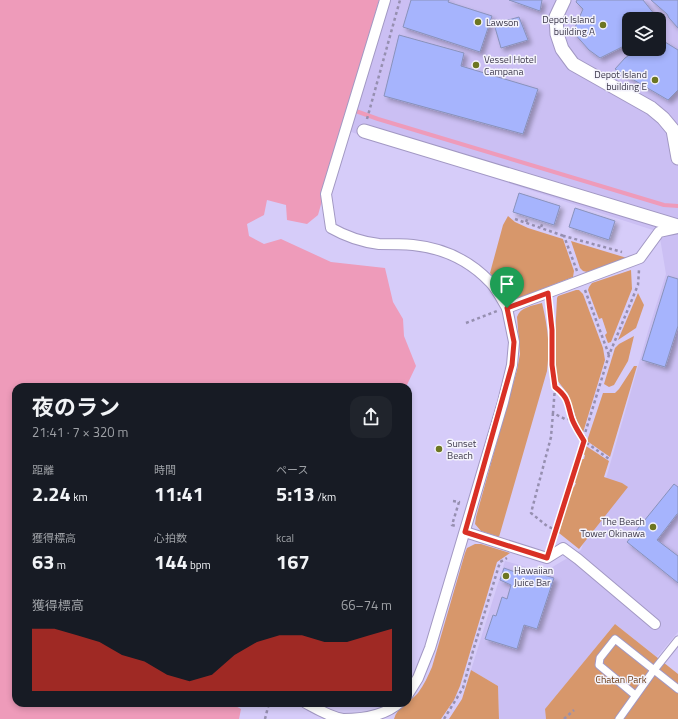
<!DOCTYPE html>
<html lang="ja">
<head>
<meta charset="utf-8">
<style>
	body { margin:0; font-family:"Titillium Web","Noto Sans JP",sans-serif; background:#20242c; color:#f1f3f6; height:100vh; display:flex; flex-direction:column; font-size:15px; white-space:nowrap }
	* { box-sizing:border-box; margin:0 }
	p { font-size:13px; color:#9ea1a6 }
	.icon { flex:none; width:22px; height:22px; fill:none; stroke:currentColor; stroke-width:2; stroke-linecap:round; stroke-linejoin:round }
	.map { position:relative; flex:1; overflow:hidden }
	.sheet { position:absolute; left:12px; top:383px; width:400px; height:324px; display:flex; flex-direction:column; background:#171b24; border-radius:12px; box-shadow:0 2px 6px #0003 }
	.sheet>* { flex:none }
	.buttons { position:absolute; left:622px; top:12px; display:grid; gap:8px }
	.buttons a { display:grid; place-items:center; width:44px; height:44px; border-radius:8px; background:#171b24; box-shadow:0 2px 6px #0003; font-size:20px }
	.pin { position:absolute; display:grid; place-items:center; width:34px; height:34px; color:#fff; margin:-41px -17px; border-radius:50% 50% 50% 0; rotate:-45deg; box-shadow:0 0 4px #0007 }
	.pin .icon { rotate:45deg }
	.round { display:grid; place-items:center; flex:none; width:42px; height:42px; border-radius:12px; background:#20242c }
	.overview { display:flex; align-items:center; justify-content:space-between; height:68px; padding:0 20px }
	h1 { font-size:22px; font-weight:700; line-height:30px }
	.stats { display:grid; grid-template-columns:repeat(3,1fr); gap:6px; height:68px; padding:4px 20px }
	.stats div { display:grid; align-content:center }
	.stats b { font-size:20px; font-weight:700 }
	.stats small { font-size:11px; font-weight:400 }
	.stats p { font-size:11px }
	.chart { height:112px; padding:8px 20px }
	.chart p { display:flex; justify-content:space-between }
	.chart svg { width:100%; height:72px; margin-top:4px; fill:#d93025; opacity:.7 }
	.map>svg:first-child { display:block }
	.built { fill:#cbbff3; fill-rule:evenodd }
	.green { fill:#d7976b }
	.water { fill:#ee9bba }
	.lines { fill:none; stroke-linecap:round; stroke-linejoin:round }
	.stream { stroke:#ee9bba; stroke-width:4 }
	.building { fill:#a6b4fd; stroke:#8992bb; filter:url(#shadow) }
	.service-casing { stroke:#a298c3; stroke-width:9 }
	.pedestrian-casing { stroke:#a298c3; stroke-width:12 }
	.minor-casing { stroke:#a298c3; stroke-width:15 }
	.path { stroke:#968fb0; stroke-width:2.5; stroke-dasharray:3 3; stroke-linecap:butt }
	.service { stroke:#fff; stroke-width:7 }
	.pedestrian { stroke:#fff; stroke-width:10 }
	.minor { stroke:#fff; stroke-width:13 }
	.route-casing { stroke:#fff; stroke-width:8 }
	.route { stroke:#d93025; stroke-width:5 }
	.poi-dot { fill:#6d7621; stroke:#f4f3fc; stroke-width:1.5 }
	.labels { text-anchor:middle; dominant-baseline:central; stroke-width:3; stroke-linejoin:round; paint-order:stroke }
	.poi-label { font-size:10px; fill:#3e3a4c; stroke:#f4f3fc; text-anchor:start }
	.park-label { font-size:10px; fill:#683a16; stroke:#f4f3fc }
</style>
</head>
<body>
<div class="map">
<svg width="678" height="719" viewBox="0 0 678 719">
	<defs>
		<filter id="shadow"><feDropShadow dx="3.5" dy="3.5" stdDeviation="2" flood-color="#0004"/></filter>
	</defs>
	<rect width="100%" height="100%" fill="#d6ccf9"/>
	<path class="built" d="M384,0H678V632L657,657L615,624L545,709L546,719H499L498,686L471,670L505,561L544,572L581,550L607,475L649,328L666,274L659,232L345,130ZM629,19H659V49H629Z"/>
	<g class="green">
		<path d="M508,216L515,222L528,228L563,239L574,271L573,277L519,298C504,299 499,283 490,273L503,225Z"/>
		<path d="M571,241L627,258L587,272L583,271L580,268Z"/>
		<path d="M631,270L632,289L611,342L608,343L605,335L607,333L602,318L599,319L588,290L589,287L592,283Z"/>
		<path d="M576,290H579L583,294L603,348L605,360L582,436L568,394L557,380L554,357L557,298L558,296Z"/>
		<path d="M638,293L644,305L636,328L618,340Z"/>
		<path d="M542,303C548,328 550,345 547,371L499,537L481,531L475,524L476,517L517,370L520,354L517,317C520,307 532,306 542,303Z"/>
		<path d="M634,336L628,361L614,385L609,387L604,384L615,348L619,344Z"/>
		<path d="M634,366H637L610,457L587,441L603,393H615L619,389Z"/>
		<path d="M586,446L609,461L604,477L622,483L628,487L579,549L559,533L572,487H574L576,483L574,482L582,459H584L585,455L583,454Z"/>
		<path d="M475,544H481L510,553L497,562L460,686L454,700L441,719H394C397,707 410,702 418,693C424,685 428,676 432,667L465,553L467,548Z"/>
		<path d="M615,624L678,674V719H546L545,709Z"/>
		<path d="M471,670L498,686L499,719H449L462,699Z"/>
	</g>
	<path class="water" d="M0,0H379L318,215L307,224L287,220L286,205L267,200L264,215L247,224L249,236L264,244L281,239L331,262L385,268L393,302L403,319L404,336L416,366L406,387H16V703H230L241,709L239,719H0Z"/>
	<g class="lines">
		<path class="stream" d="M353,110L378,119L664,205L678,206"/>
	</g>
	<g class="building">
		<path d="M411,0H449L448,2L492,16L480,52L403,27Z"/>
		<path d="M509,0H542L540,11Z"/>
		<path d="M577,0H643L655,15L656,19H629V35L624,46L600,58L589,50L573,32L583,9L576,2Z"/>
		<path d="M651,0H678V28L669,18L667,14Z"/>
		<path d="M519,17L528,40L501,48L494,24Z"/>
		<path d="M399,35L464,53L461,66L538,89L523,134L384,96Z"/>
		<path d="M665,42L678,50V90L668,100L615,69L625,58L638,49H659V43Z"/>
		<path d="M519,193L560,206L554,225L513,212Z"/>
		<path d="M575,208L615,221L609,240L569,227Z"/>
		<path d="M668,276L678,279V326L665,367L642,360Z"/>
		<path d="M674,484L678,487V514H677L657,540L678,556V583L627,542Z"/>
		<path d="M517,567L554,578L537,629L524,625L517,649L485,639L493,615L496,616L502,597L507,599L511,585L500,580L504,568L515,572Z"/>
	</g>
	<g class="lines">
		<g class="service-casing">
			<g id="service">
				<path d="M635,695L599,665L600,658L615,639L678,689"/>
				<path d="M619,719L654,670L678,640"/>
			</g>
		</g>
		<g class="pedestrian-casing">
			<g id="pedestrian">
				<path d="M385,0L326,194L331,228C345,236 362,242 379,244C390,244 402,244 413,245C443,248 469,260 490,282C497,289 502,300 507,308L640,258L659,232L678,228"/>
				<path d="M465,532L547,558L563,548L578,559L655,624"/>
				<path d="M408,694L418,678L430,648L503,402L512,365L514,342L507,308"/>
				<path d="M306,703C317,709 330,717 343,719C363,719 384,716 399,703"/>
			</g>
		</g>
		<g class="minor-casing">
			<g id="minor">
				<path d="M564,0L556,17L557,34L562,49L573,64L651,108L663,118L673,130L678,158"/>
				<path d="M364,131L678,226"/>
			</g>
		</g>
		<g class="path">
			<path d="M367,119L400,0"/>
			<path d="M515,219L564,236"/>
			<path d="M526,222L528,217"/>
			<path d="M541,227L543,222"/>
			<path d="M577,271L564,236L622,252"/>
			<path d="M585,290L609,355"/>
			<path d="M549,303C552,331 551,359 555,387L564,394L567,400L575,424L584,441L609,459"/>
			<path d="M466,323L497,311"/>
			<path d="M555,387L553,413L565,419H572"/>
			<path d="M553,413L551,437L531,513L547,526L556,530"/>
			<path d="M453,501L459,502L452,525L456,526"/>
			<path d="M552,541L609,355L638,285L639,270"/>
			<path d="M265,719L269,703"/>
			<path d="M444,719L463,688L473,651L500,562L507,558"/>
			<path d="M564,719L574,710"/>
		</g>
		<use href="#service" class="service"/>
		<use href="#pedestrian" class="pedestrian"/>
		<use href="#minor" class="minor"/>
	</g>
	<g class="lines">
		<g class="route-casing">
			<path id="route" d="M548,293L552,330V365L555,387C569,398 567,403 572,419C575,427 580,434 584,441L547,558L465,532L512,365L514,342L507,308Z"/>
		</g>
		<use href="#route" class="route"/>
	</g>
	<g class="poi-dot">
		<circle cx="478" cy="22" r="4"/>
		<circle cx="603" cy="25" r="4"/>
		<circle cx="476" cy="65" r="4"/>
		<circle cx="655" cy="80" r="4"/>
		<circle cx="439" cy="449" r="4"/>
		<circle cx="653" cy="527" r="4"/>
		<circle cx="506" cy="576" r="4"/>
	</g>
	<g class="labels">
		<g class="poi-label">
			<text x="595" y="19" text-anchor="end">Depot Island<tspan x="595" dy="12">building A</tspan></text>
			<text x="486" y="22">Lawson</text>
			<text x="484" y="59">Vessel Hotel<tspan x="484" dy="12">Campana</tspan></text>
			<text x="647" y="74" text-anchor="end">Depot Island<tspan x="647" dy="12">building E</tspan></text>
			<text x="447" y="443">Sunset<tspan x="447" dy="12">Beach</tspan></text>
			<text x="645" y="521" text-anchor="end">The Beach<tspan x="645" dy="12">Tower Okinawa</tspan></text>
			<text x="514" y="570">Hawaiian<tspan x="514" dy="12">Juice Bar</tspan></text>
		</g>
		<g class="park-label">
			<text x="621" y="679">Chatan Park</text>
		</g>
	</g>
</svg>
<div class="buttons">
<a><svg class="icon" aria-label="layers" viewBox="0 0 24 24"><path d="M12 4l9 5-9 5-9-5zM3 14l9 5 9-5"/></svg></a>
</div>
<div class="pin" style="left:507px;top:308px;background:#1e9e55"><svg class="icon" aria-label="arrive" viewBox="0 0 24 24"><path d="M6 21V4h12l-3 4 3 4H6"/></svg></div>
<section class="sheet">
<div class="overview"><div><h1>夜のラン</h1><p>21:41 · 7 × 320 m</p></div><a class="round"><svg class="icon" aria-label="share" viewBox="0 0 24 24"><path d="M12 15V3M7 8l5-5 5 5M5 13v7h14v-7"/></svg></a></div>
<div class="stats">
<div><p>距離</p><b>2.24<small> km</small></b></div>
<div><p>時間</p><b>11:41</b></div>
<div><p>ペース</p><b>5:13<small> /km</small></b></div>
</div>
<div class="stats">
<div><p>獲得標高</p><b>63<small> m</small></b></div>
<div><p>心拍数</p><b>144<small> bpm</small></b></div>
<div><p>kcal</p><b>167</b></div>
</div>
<div class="chart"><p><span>獲得標高</span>66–74 m</p>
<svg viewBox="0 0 160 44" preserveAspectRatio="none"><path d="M0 44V6L10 6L20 10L30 14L40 22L50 26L60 34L70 38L80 34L90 22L100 14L110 10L120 10L130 14L140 14L150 10L160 6V44z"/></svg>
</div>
</section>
</div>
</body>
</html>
